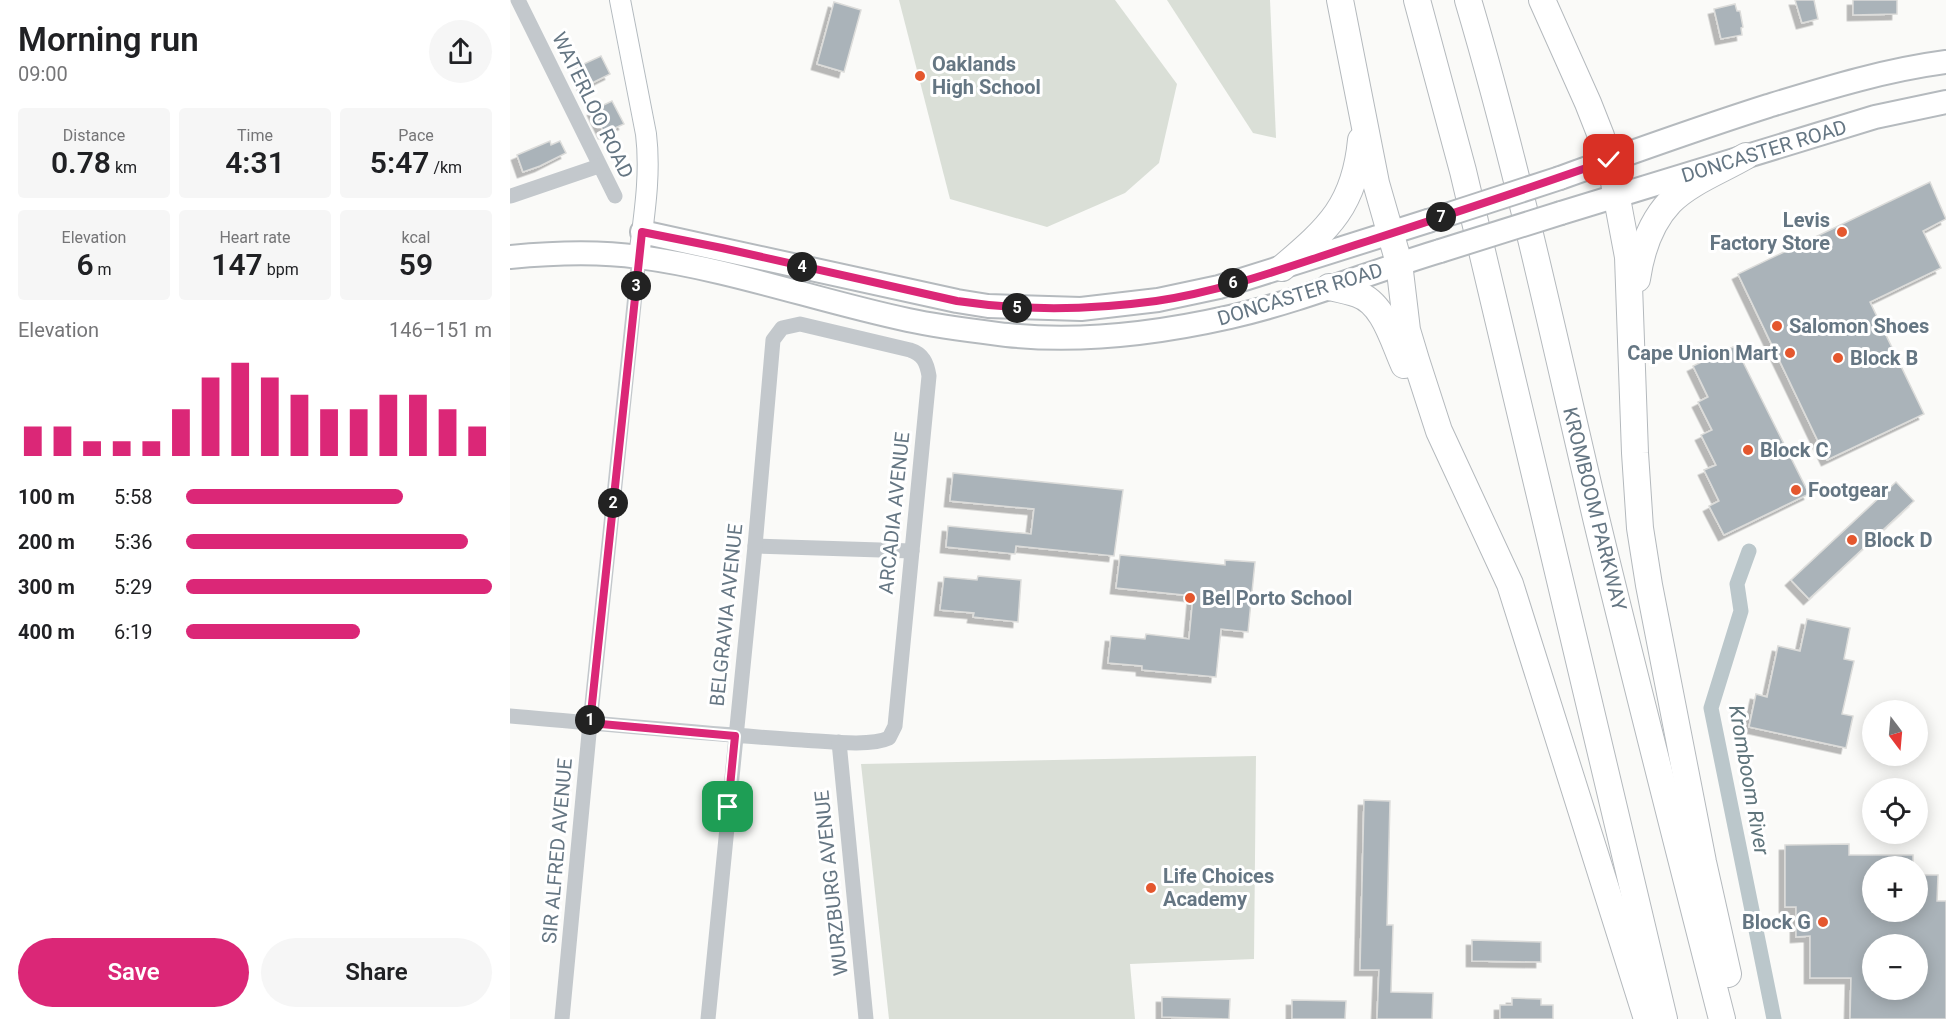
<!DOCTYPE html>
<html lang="en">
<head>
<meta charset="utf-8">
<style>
	body { margin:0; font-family:Roboto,sans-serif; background:#f6f6f6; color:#202124; height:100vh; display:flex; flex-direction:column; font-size:22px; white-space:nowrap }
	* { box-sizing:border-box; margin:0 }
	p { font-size:20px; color:#757577 }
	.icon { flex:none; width:33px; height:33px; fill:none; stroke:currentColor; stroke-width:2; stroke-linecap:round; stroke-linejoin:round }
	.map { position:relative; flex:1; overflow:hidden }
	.side { display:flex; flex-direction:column; background:#fff; width:510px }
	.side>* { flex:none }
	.needle { width:39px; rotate:164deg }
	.buttons { position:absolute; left:1352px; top:700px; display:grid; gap:12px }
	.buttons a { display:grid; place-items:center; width:66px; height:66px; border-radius:50%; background:#fff; box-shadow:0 3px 15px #0003; font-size:30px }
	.pin { position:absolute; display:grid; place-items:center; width:51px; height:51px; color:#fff; margin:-26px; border-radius:12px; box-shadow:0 3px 9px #0006 }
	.km { position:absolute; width:30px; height:30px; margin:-15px; border-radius:50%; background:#222; color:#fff; font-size:16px; line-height:30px; text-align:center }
	.round { display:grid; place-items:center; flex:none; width:63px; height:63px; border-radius:32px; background:#f6f6f6 }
	.overview { display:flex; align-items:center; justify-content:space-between; height:102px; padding:0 18px }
	h1 { font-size:33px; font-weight:600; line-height:45px }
	.figures { display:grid; grid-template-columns:repeat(3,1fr); gap:9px; height:102px; padding:6px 18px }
	.figures div { display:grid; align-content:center; border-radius:6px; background:#f6f6f6; text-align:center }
	.figures b { font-size:30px; font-weight:600 }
	.figures small { font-size:16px; font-weight:400 }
	.figures p { font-size:16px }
	.chart { height:168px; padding:12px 18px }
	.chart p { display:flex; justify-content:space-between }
	.chart svg { width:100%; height:108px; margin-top:6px; stroke:#db2777; stroke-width:6 }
	.action { display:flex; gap:12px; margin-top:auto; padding:12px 18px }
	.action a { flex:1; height:69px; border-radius:36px; background:#db2777; color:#fff; font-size:24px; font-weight:600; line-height:69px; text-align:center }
	.action a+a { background:#f6f6f6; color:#202124 }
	ul { padding:0 18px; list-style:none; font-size:20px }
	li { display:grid; grid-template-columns:96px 72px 1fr; align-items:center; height:45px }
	li i { height:15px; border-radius:8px; background:#db2777 }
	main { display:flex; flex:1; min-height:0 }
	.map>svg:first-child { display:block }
	.green { fill:#dadfd7 }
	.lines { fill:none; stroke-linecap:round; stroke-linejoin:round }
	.canal { stroke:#bbc7cb; stroke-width:15 }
	.building { fill:#aab3b9; stroke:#dcdcda; stroke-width:1.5; fill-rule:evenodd; filter:url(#shadow) }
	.secondary-casing { stroke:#b3babf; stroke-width:22 }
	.primary-casing { stroke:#b5babe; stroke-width:26 }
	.highway-casing { stroke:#b4b9bd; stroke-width:28 }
	.street { stroke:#c3c8cc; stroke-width:15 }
	.secondary { stroke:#fff; stroke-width:20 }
	.primary { stroke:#fff; stroke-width:22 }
	.highway { stroke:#fff; stroke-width:26 }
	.primary-bridge-casing { stroke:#b5babe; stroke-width:26; stroke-linecap:butt }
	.primary-bridge { stroke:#fff; stroke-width:22 }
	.route-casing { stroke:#fff; stroke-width:12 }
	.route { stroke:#db2777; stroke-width:8 }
	.poi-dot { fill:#e4572e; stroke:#fff; stroke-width:2 }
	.labels { text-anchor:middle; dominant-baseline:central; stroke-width:6; stroke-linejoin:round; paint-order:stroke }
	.poi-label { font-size:20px; font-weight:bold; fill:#657683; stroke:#fff; text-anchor:start }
	.street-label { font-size:20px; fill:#657683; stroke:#fff }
	.water-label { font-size:21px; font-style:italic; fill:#60757c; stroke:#fff }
</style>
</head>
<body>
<main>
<section class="side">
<div class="overview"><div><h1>Morning run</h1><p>09:00</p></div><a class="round"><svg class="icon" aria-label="share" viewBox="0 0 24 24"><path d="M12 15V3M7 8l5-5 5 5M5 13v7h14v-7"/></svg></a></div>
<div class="figures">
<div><p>Distance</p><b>0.78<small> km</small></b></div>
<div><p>Time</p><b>4:31</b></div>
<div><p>Pace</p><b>5:47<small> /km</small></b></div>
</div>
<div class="figures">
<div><p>Elevation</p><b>6<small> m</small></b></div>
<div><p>Heart rate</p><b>147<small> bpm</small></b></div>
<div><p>kcal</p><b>59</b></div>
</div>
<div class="chart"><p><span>Elevation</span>146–151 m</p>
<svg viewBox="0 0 160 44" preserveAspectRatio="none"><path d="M5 44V32M15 44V32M25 44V38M35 44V38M45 44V38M55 44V25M65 44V12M75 44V6M85 44V12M95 44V19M105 44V25M115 44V25M125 44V19M135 44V19M145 44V25M155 44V32"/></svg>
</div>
<ul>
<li><b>100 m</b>5:58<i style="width:71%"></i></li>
<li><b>200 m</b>5:36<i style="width:92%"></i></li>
<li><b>300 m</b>5:29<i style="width:100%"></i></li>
<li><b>400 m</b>6:19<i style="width:57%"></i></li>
</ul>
<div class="action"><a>Save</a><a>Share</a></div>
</section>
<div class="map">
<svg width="1436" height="1019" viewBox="0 0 1436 1019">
	<defs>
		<filter id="shadow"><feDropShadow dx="-5.5" dy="5.5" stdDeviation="0" flood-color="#0004"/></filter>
	</defs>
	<rect width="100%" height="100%" fill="#fafaf8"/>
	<g class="green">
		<path d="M389,0H605L667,84L649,163L615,193L537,227L440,199Z"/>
		<path d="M657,0H760L766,138L743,133Z"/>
		<path d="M746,756L744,959L620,964L625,1019H379L351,764Z"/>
	</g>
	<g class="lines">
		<path class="canal" d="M1239,551L1227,584L1231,611L1201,708L1264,1019"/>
	</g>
	<g class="building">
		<path d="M1285,0H1304L1308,19L1292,23Z"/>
		<path d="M1343,0H1387V14L1343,15Z"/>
		<path d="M324,2L351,10L334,72L307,64Z"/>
		<path d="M1225,4L1227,11H1230L1233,27L1231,28L1232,35L1211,39L1204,9Z"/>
		<path d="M91,56L100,74L74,87L65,68Z"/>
		<path d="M102,101L114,124L94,133L83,110Z"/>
		<path d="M40,141L41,145L50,141L56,153L30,166L13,172L7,155Z"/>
		<path d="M1420,182L1436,219L1413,231L1431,268L1360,302L1414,414L1317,460L1228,274Z"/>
		<path d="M1225,346L1299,494L1214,535L1199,506L1209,501L1194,470L1206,465L1191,435L1202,430L1188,402L1198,397L1183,366Z"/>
		<path d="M443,473L613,490L604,556L506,546L505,554L436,547L438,526L521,534L524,509L440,501Z"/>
		<path d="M1386,482L1404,501L1299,599L1281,580Z"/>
		<path d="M610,555L715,565V560L745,562L738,632L711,629L706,677L632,670V666L598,663L601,636L635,639L636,634L679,639L683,596L606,588Z"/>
		<path d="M468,576L511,580L508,622L463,617L464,613L430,610L434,577L467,580Z"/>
		<path d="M1297,619L1340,628L1334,659L1344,661L1332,714L1343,716L1336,748L1239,727L1246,694L1257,697L1268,646L1290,651Z"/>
		<path d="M854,800L880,801L877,925H883L881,992L923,993L922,1019H867L869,970H850Z"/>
		<path d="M1339,844V855H1403V867H1362V912H1407V875H1428L1427,901H1436V1019H1340L1341,978H1300V936L1286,937V907H1275V845ZM1362,945H1407V990H1362Z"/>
		<path d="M962,940L1031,942V962L962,961Z"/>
		<path d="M652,997L720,999L719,1019L652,1017Z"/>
		<path d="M1002,998L1031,999V1005H1043V1019H990V1005H1002Z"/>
		<path d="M782,1000L836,1001L835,1019H782Z"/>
	</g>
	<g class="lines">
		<g class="secondary-casing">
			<path id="secondary" d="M110,0L136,134C141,175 134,216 129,257"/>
		</g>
		<g class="primary-casing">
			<g id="primary">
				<path d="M1050,178C1119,153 1189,128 1258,106C1317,88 1375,70 1436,62"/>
				<path d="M1051,213L1365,117L1436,102"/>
				<path d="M132,232L447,301L478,306L571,309L648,300L709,287L918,221"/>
				<path d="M0,257C42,253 87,251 129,257C220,269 308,301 398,320C430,327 465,331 497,335C571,343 649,333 720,317C791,301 860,272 930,251"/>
			</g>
		</g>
		<g class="highway-casing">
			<g id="highway">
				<path d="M830,0L866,183L889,263L897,330L906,360L929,431L1000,584L1137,1019"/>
				<path d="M907,0L953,171L1154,1019"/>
				<path d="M958,0C1009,172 1046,348 1087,522C1127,688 1170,854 1212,1019"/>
				<path d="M1032,0L1078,103L1091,136L1103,177L1118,257L1125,453L1130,528L1139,585L1193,862L1218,974"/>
				<path d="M772,268C819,228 845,205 851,140"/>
				<path d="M1127,279C1131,252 1141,222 1160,202C1180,182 1212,170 1236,156"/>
				<path d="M819,287C828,289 838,291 847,294C874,303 883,341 894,365"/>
			</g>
		</g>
		<g class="street">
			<path d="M8,0L105,196"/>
			<path d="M1,196L89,166"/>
			<path d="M245,546L402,551"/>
			<path d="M0,716C97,724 195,734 292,740C314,741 360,747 379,738L385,726L419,376C417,363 413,354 400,350L290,324L272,328L263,340L245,546L198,1019"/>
			<path d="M329,742L356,1019"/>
			<path d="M52,1019L80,723L129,257"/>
		</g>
		<use href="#secondary" class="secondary"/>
		<use href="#primary" class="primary"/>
		<use href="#highway" class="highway"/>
		<g class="primary-bridge-casing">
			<g id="primary-bridge">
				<path d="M918,221L1050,178"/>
				<path d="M930,251L1051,213"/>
			</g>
		</g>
		<use href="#primary-bridge" class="primary-bridge"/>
	</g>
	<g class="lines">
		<g class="route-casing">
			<path id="route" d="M218,807L225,736L80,723L132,232L212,248L447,301C513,311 580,310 646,301C720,290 791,262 861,240C941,214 1020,188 1099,160"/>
		</g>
		<use href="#route" class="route"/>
	</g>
	<g class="poi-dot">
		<circle cx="410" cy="76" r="6"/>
		<circle cx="1332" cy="232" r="6"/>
		<circle cx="1267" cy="326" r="6"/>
		<circle cx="1280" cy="353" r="6"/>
		<circle cx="1328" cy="358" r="6"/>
		<circle cx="1238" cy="450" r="6"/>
		<circle cx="1286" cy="490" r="6"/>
		<circle cx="1342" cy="540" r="6"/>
		<circle cx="680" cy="598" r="6"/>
		<circle cx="641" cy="888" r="6"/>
		<circle cx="1313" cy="922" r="6"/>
	</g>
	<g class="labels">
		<g class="poi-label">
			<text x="422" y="64">Oaklands<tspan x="422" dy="23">High School</tspan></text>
			<text x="1320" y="220" text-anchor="end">Levis<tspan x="1320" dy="23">Factory Store</tspan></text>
			<text x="1279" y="326">Salomon Shoes</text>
			<text x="1268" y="353" text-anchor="end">Cape Union Mart</text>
			<text x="1340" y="358">Block B</text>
			<text x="1250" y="450">Block C</text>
			<text x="1298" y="490">Footgear</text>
			<text x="1354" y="540">Block D</text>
			<text x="692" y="598">Bel Porto School</text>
			<text x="653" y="876">Life Choices<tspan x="653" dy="23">Academy</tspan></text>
			<text x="1301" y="922" text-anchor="end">Block G</text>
		</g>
		<g class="street-label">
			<text transform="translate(83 105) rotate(64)">WATERLOO ROAD</text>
			<text transform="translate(1254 151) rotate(-17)">DONCASTER ROAD</text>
			<text transform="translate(790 294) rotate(-17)">DONCASTER ROAD</text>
			<text transform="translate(1085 509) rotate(76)">KROMBOOM PARKWAY</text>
			<text transform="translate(384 513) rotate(-84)">ARCADIA AVENUE</text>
			<text transform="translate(216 615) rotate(-84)">BELGRAVIA AVENUE</text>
			<text transform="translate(47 851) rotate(-85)">SIR ALFRED AVENUE</text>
			<text transform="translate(321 883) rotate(-96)">WURZBURG AVENUE</text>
		</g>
		<g class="water-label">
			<text transform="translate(1239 780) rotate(80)">Kromboom River</text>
		</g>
	</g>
</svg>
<div class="buttons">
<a><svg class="needle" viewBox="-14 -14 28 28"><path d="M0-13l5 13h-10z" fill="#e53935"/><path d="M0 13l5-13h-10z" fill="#757577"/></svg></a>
<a><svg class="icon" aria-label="locate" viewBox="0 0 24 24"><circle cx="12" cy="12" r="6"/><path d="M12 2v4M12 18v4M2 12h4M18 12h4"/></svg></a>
<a>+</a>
<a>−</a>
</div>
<div class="pin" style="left:218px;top:807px;background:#1e9e55"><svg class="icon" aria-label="arrive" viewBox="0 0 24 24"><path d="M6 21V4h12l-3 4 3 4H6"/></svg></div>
<div class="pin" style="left:1099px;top:160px;background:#d93025"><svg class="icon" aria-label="check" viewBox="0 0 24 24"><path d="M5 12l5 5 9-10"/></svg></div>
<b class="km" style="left:80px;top:720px">1</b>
<b class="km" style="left:103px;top:503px">2</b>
<b class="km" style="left:126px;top:286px">3</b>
<b class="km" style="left:292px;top:267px">4</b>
<b class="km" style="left:507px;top:308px">5</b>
<b class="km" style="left:723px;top:283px">6</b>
<b class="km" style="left:931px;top:217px">7</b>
</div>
</main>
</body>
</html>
